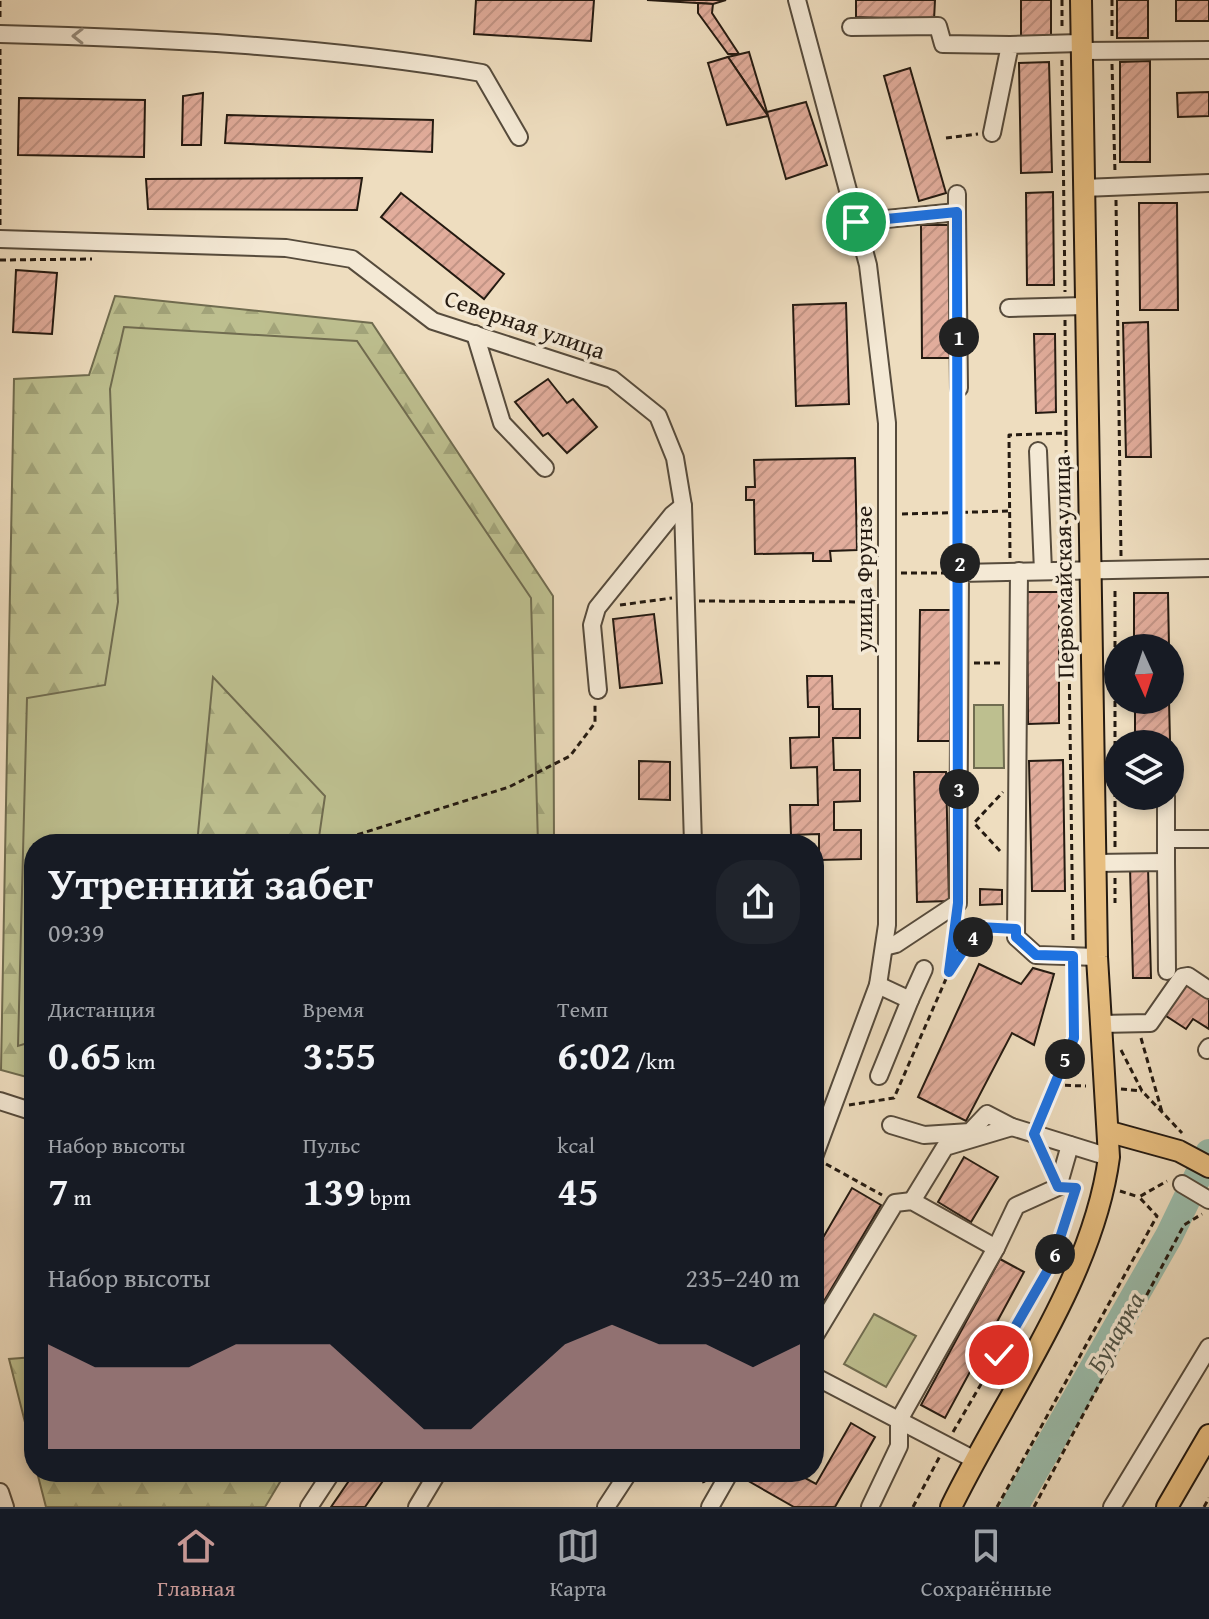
<!DOCTYPE html>
<html lang="ru">
<head>
<meta charset="utf-8">
<style>
	body { margin:0; font-family:"Gentium Book Plus",serif; background:#20242c; color:#f1f3f6; height:100vh; display:flex; flex-direction:column; font-size:30px; white-space:nowrap }
	* { box-sizing:border-box; margin:0 }
	p { font-size:26px; color:#9ea1a6 }
	.icon { flex:none; width:44px; height:44px; fill:none; stroke:currentColor; stroke-width:2; stroke-linecap:round; stroke-linejoin:round }
	.map { position:relative; flex:1; overflow:hidden }
	.drawer { position:absolute; left:24px; top:834px; width:800px; height:648px; display:flex; flex-direction:column; background:#171b24; border-radius:32px; box-shadow:0 4px 12px #0003 }
	.drawer>* { flex:none }
	.needle { width:52px; rotate:177deg }
	.controls { position:absolute; left:1104px; top:634px; display:grid; gap:16px }
	.controls a { display:grid; place-items:center; width:80px; height:80px; border-radius:50%; background:#171b24; box-shadow:0 4px 12px #0003; font-size:40px }
	.pin { position:absolute; display:grid; place-items:center; width:68px; height:68px; color:#fff; margin:-34px; border:4px solid #fff; border-radius:50%; box-shadow:0 2px 8px #0007 }
	.km { position:absolute; width:40px; height:40px; margin:-20px; border-radius:50%; background:#222; color:#fff; font-size:22px; line-height:40px; text-align:center }
	.round { display:grid; place-items:center; flex:none; width:84px; height:84px; border-radius:32px; background:#20242c }
	.headline { display:flex; align-items:center; justify-content:space-between; height:136px; padding:0 24px }
	h1 { font-size:44px; font-weight:800; line-height:60px }
	.figures { display:grid; grid-template-columns:repeat(3,1fr); gap:12px; height:136px; padding:8px 24px }
	.figures div { display:grid; align-content:center }
	.figures b { font-size:40px; font-weight:800 }
	.figures small { font-size:22px; font-weight:400 }
	.figures p { font-size:22px }
	.chart { height:224px; padding:16px 24px }
	.chart p { display:flex; justify-content:space-between }
	.chart svg { width:100%; height:144px; margin-top:8px; fill:#c59692; opacity:.7 }
	.dock { display:flex; justify-content:space-around; align-items:center; height:112px; border-top:2px solid #363941; background:#171b24; font-size:22px; color:#9ea1a6 }
	.dock a { display:grid; justify-items:center; gap:4px }
	.dock .active { color:#c59692 }
	.map>svg:first-child { display:block }
	.forest { fill:url(#forest-firs); stroke:#706c50; stroke-width:2 }
	.park { fill:#bdbf8f; stroke:#706c50; stroke-width:2 }
	.lines { fill:none; stroke-linecap:round; stroke-linejoin:round }
	.river { stroke:#9bbdac; stroke-width:28 }
	.building { fill:url(#building-hatch); stroke:#241a11; stroke-width:2 }
	.minor-casing { stroke:#564b3c; stroke-width:20 }
	.major-casing { stroke:#241a11; stroke-width:24 }
	.path { stroke:#241a11; stroke-width:3; stroke-dasharray:6 4; stroke-linecap:butt }
	.minor { stroke:#f4e9d5; stroke-width:16 }
	.major { stroke:#e7be80; stroke-width:20 }
	.oneway { stroke:#968c7d }
	.route-casing { stroke:#fff; stroke-width:16 }
	.route { stroke:#1a73e8; stroke-width:10 }
	.labels { text-anchor:middle; dominant-baseline:central; stroke-width:7; stroke-linejoin:round; paint-order:stroke }
	.street-label { font-size:24px; fill:#241a11; stroke:#f4e9d5 }
	.water-label { font-size:26px; font-style:italic; fill:#4e5347; stroke:#f4e9d5 }
</style>
</head>
<body>
<div class="map">
<svg width="1209" height="1507" viewBox="0 0 1209 1507">
	<defs>
		<pattern id="forest-firs" width="22" height="20" patternUnits="userSpaceOnUse" patternTransform="scale(2)"><rect width="22" height="20" fill="#bdbf8f"/><path d="M5 1l3.5 6h-7zM16 11l3.5 6h-7z" fill="#a2a47a"/></pattern>
		<pattern id="building-hatch" width="6" height="6" patternUnits="userSpaceOnUse" patternTransform="scale(2)"><rect width="6" height="6" fill="#e2ad9c"/><path d="M-1 1l2-2M0 6l6-6M5 7l2-2" fill="none" stroke="#c29485"/></pattern>
	</defs>
	<rect width="100%" height="100%" fill="#eeddbf"/>
	<filter id="stains"><feTurbulence type="fractalNoise" baseFrequency=".0025" numOctaves="4"/><feColorMatrix values="0 0 0 0 .2 0 0 0 0 .09 0 0 0 0 .02 0 0 0 .5 -.17"/></filter>
	<radialGradient id="worn" r=".72"><stop offset=".6" stop-color="#630" stop-opacity="0"/><stop offset="1" stop-color="#630" stop-opacity=".3"/></radialGradient>
	<g class="forest">
		<path d="M115,296L372,323L553,596L554,844H34V1079L1,1070L14,379L89,375Z"/>
		<path d="M34,1357V1458L9,1359Z"/>
		<path d="M37,1472H286L265,1507H46Z"/>
	</g>
	<g class="park">
		<path d="M124,327L357,341L531,598L538,844H318L325,796L213,677L197,844H34V1041L18,1046L27,698L105,685L118,602L110,389Z"/>
		<path d="M974,705H1003L1004,768H974Z"/>
		<path d="M874,1314L916,1336L886,1387L844,1364Z"/>
	</g>
	<g class="lines">
		<path class="river" d="M1014,1507L1169,1236L1209,1153"/>
	</g>
	<g class="building">
		<path d="M476,0H594L591,41L474,34Z"/>
		<path d="M647,0H726L713,4Z"/>
		<path d="M856,0H935L934,20L856,17Z"/>
		<rect x="1021" y="0" width="30" height="40"/>
		<rect x="1117" y="0" width="31" height="38"/>
		<rect x="1176" y="0" width="33" height="21"/>
		<path d="M698,3L713,4L712,13L739,54H728L698,13Z"/>
		<path d="M749,52L767,112L768,116L728,57Z"/>
		<path d="M728,57L768,116L727,125L708,63Z"/>
		<path d="M1150,61V162H1120V62Z"/>
		<path d="M1049,62L1052,172L1021,173L1019,63Z"/>
		<path d="M910,68L946,193L919,201L884,76Z"/>
		<path d="M1209,92V116L1178,117L1177,93Z"/>
		<path d="M203,93L201,145H182L183,96Z"/>
		<path d="M19,98L145,100L144,157L18,155Z"/>
		<path d="M806,102L827,165L786,179L767,112Z"/>
		<path d="M227,115L433,120L432,152L225,143Z"/>
		<path d="M362,178L357,210L148,209L146,179Z"/>
		<path d="M1053,192L1054,285H1027L1026,193Z"/>
		<path d="M401,193L504,274L484,299L381,217Z"/>
		<path d="M1139,203H1177L1178,310H1140Z"/>
		<path d="M921,225H953L954,358H922Z"/>
		<path d="M16,270L57,273L52,334L13,332Z"/>
		<path d="M846,303L849,404L796,406L793,305Z"/>
		<path d="M1148,322L1151,457H1126L1123,323Z"/>
		<path d="M1034,334H1055L1056,412L1036,413Z"/>
		<path d="M548,379L567,403L573,399L597,427L567,453L548,433L543,436L515,402Z"/>
		<path d="M855,458L857,550L830,551L831,561H813V553L755,554L754,500H746V487H755L754,460Z"/>
		<path d="M1027,592H1059V723L1028,724Z"/>
		<path d="M1134,593H1168L1169,648H1134Z"/>
		<path d="M920,610H954L951,741H918Z"/>
		<path d="M654,614L662,683L620,688L613,619Z"/>
		<path d="M807,676H832L833,709H860V738H833L834,770H860V801L834,802V830H861V859L819,860V834L791,835L790,805H818L817,767L791,768L790,738L819,737V707H808Z"/>
		<path d="M1135,700H1169L1170,741H1135Z"/>
		<path d="M1063,760L1065,891H1032L1029,761Z"/>
		<path d="M639,761L670,762V800L639,799Z"/>
		<path d="M914,772H946L949,901L917,902Z"/>
		<path d="M1148,867L1151,978H1133L1130,868Z"/>
		<path d="M980,889L1002,890V904L980,905Z"/>
		<path d="M979,964L1021,984L1033,968L1054,974L1034,1045L1012,1033L966,1121L918,1097Z"/>
		<path d="M1184,983L1209,999V1029L1193,1019L1186,1029L1163,1014Z"/>
		<path d="M964,1157L998,1177L971,1222L938,1202Z"/>
		<path d="M852,1188L881,1205L814,1318V1253Z"/>
		<path d="M1000,1259L1024,1272L945,1418L921,1405Z"/>
		<path d="M851,1423L875,1437L835,1507H794L736,1474L794,1472L816,1484Z"/>
		<path d="M355,1472H389L365,1507H331Z"/>
	</g>
	<g class="lines">
		<g class="minor-casing">
			<g id="minor">
				<path d="M797,0L868,265L887,423V925L878,985L814,1157"/>
				<path d="M851,27L938,26L943,44L1010,45"/>
				<path d="M0,34C161,38 324,46 482,73L519,137"/>
				<path d="M1081,51L1209,50"/>
				<path d="M992,133L1010,45L1081,43"/>
				<path d="M1083,188L1209,183"/>
				<path d="M957,194V212"/>
				<path d="M856,222L957,212L959,388"/>
				<path d="M0,239L286,248L352,259L433,321L612,379L658,416L675,458L683,506L693,844"/>
				<path d="M1009,308L1085,306"/>
				<path d="M475,334L502,423L545,468"/>
				<path d="M1038,451L1043,571"/>
				<path d="M1019,571L1016,937L1036,955L1097,957"/>
				<path d="M598,690L592,625L597,608L672,515L683,506"/>
				<path d="M1166,839H1209"/>
				<path d="M1166,862V796"/>
				<path d="M1095,863L1166,862L1167,971"/>
				<path d="M884,947L896,944L958,903L960,573L1209,568"/>
				<path d="M878,985L910,1000L879,1076"/>
				<path d="M910,1000L924,969"/>
				<path d="M1100,1024L1150,1023L1182,977L1188,976L1209,990"/>
				<path d="M1207,1050L1209,1047"/>
				<path d="M0,1101L34,1112"/>
				<path d="M891,1125L924,1135L970,1132L987,1114L1012,1127L1109,1157"/>
				<path d="M1182,1184L1209,1200"/>
				<path d="M912,1201L945,1147L1012,1127"/>
				<path d="M814,1337L895,1203L912,1201L996,1248"/>
				<path d="M814,1376L975,1460"/>
				<path d="M0,1492L5,1507"/>
				<path d="M309,1507L332,1472"/>
				<path d="M417,1507L438,1472"/>
				<path d="M606,1507L629,1472"/>
				<path d="M710,1507L730,1472"/>
				<path d="M870,1507L899,1446V1420L996,1248L1016,1206L1058,1187L1070,1145"/>
				<path d="M1112,1507L1209,1347"/>
			</g>
		</g>
		<g class="major-casing">
			<g id="major">
				<path d="M1110,1132L1179,1151L1209,1167"/>
				<path d="M951,1507C1004,1398 1093,1279 1109,1157L1097,957L1081,0"/>
				<path d="M1167,1507L1209,1435"/>
			</g>
		</g>
		<g class="path">
			<path d="M1062,0V28"/>
			<path d="M1112,0V36"/>
			<path d="M0,1V17"/>
			<path d="M1062,60L1065,292"/>
			<path d="M1112,64L1115,172"/>
			<path d="M946,138L978,134"/>
			<path d="M1116,200L1121,556"/>
			<path d="M0,225V49"/>
			<path d="M0,260L92,259"/>
			<path d="M1065,320L1067,556"/>
			<path d="M959,404L960,556"/>
			<path d="M902,514L1010,511"/>
			<path d="M1010,558L1009,435L1066,433"/>
			<path d="M901,573H945"/>
			<path d="M1068,584L1073,940"/>
			<path d="M699,601L872,602"/>
			<path d="M620,605L672,598"/>
			<path d="M974,663H1002"/>
			<path d="M340,844L350,837L509,787L570,756L595,723V704"/>
			<path d="M1115,847V587"/>
			<path d="M1000,851L974,823L1003,792"/>
			<path d="M1115,878V903"/>
			<path d="M951,970L979,927L1000,928"/>
			<path d="M1141,1038L1162,1112"/>
			<path d="M1121,1050L1142,1091L1182,1133"/>
			<path d="M1055,1085L1086,1086"/>
			<path d="M1121,1089L1142,1091"/>
			<path d="M849,1105L894,1098L949,972L956,923"/>
			<path d="M1039,1121L1074,1038L1073,972"/>
			<path d="M826,1164L882,1195"/>
			<path d="M814,1187L819,1173"/>
			<path d="M1120,1191L1139,1197"/>
			<path d="M953,1432L1052,1263L1074,1188"/>
			<path d="M701,1472L704,1483"/>
			<path d="M913,1507L940,1456"/>
			<path d="M997,1507L1157,1216L1139,1197L1167,1181"/>
			<path d="M1034,1507L1184,1225L1202,1214"/>
			<path d="M1204,1507L1209,1498"/>
		</g>
		<use href="#minor" class="minor"/>
		<use href="#major" class="major"/>
	</g>
	<defs><path id="oneway-chevron" d="M-2-3.5L2.5 0L-2 3.5" fill="none" stroke-width="1.6" stroke-linecap="round" stroke-linejoin="round" transform="scale(2)"/></defs>
	<use class="oneway" href="#oneway-chevron" transform="translate(78 36) rotate(-179)"/>
	<g class="lines">
		<g class="route-casing">
			<path id="route" d="M856,222L957,212L958,903L949,972L979,927L1016,929V937L1036,955L1073,956L1074,1038L1034,1134L1058,1187L1076,1188L1052,1263L999,1355"/>
		</g>
		<use href="#route" class="route"/>
	</g>
	<g class="labels">
		<g class="street-label">
			<text transform="translate(525 324) rotate(19)">Северная улица</text>
			<text transform="translate(1063 567) rotate(-91)">Первомайская улица</text>
			<text transform="translate(863 579) rotate(-90)">улица Фрунзе</text>
		</g>
		<g class="water-label">
			<text transform="translate(1115 1332) rotate(-60)">Бунарка</text>
		</g>
	</g>
	<rect width="100%" height="100%" filter="url(#stains)"/>
	<rect width="100%" height="100%" fill="url(#worn)"/>
</svg>
<div class="controls">
<a><svg class="needle" viewBox="-14 -14 28 28"><path d="M0-13l5 13h-10z" fill="#e53935"/><path d="M0 13l5-13h-10z" fill="#9ea1a6"/></svg></a>
<a><svg class="icon" aria-label="layers" viewBox="0 0 24 24"><path d="M12 4l9 5-9 5-9-5zM3 14l9 5 9-5"/></svg></a>
</div>
<div class="pin" style="left:856px;top:222px;background:#1e9e55"><svg class="icon" aria-label="arrive" viewBox="0 0 24 24"><path d="M6 21V4h12l-3 4 3 4H6"/></svg></div>
<div class="pin" style="left:999px;top:1355px;background:#d93025"><svg class="icon" aria-label="check" viewBox="0 0 24 24"><path d="M5 12l5 5 9-10"/></svg></div>
<b class="km" style="left:959px;top:337px">1</b>
<b class="km" style="left:960px;top:563px">2</b>
<b class="km" style="left:959px;top:789px">3</b>
<b class="km" style="left:973px;top:937px">4</b>
<b class="km" style="left:1065px;top:1059px">5</b>
<b class="km" style="left:1055px;top:1254px">6</b>
<section class="drawer">
<div class="headline"><div><h1>Утренний забег</h1><p>09:39</p></div><a class="round"><svg class="icon" aria-label="share" viewBox="0 0 24 24"><path d="M12 15V3M7 8l5-5 5 5M5 13v7h14v-7"/></svg></a></div>
<div class="figures">
<div><p>Дистанция</p><b>0.65<small> km</small></b></div>
<div><p>Время</p><b>3:55</b></div>
<div><p>Темп</p><b>6:02<small> /km</small></b></div>
</div>
<div class="figures">
<div><p>Набор высоты</p><b>7<small> m</small></b></div>
<div><p>Пульс</p><b>139<small> bpm</small></b></div>
<div><p>kcal</p><b>45</b></div>
</div>
<div class="chart"><p><span>Набор высоты</span>235–240 m</p>
<svg viewBox="0 0 160 44" preserveAspectRatio="none"><path d="M0 44V12L10 19L20 19L30 19L40 12L50 12L60 12L70 25L80 38L90 38L100 25L110 12L120 6L130 12L140 12L150 19L160 12V44z"/></svg>
</div>
</section>
</div>
<nav class="dock">
<a class="active"><svg class="icon" aria-label="home" viewBox="0 0 24 24"><path d="M3 11l9-7 9 7M6 9v11h12V9"/></svg>Главная</a>
<a><svg class="icon" aria-label="map" viewBox="0 0 24 24"><path d="M3 6l6-2 6 2 6-2v14l-6 2-6-2-6 2zM9 4v14M15 6v14"/></svg>Карта</a>
<a><svg class="icon" aria-label="saved" viewBox="0 0 24 24"><path d="M7 4h10v16l-5-4-5 4z"/></svg>Сохранённые</a>
</nav>
</body>
</html>
